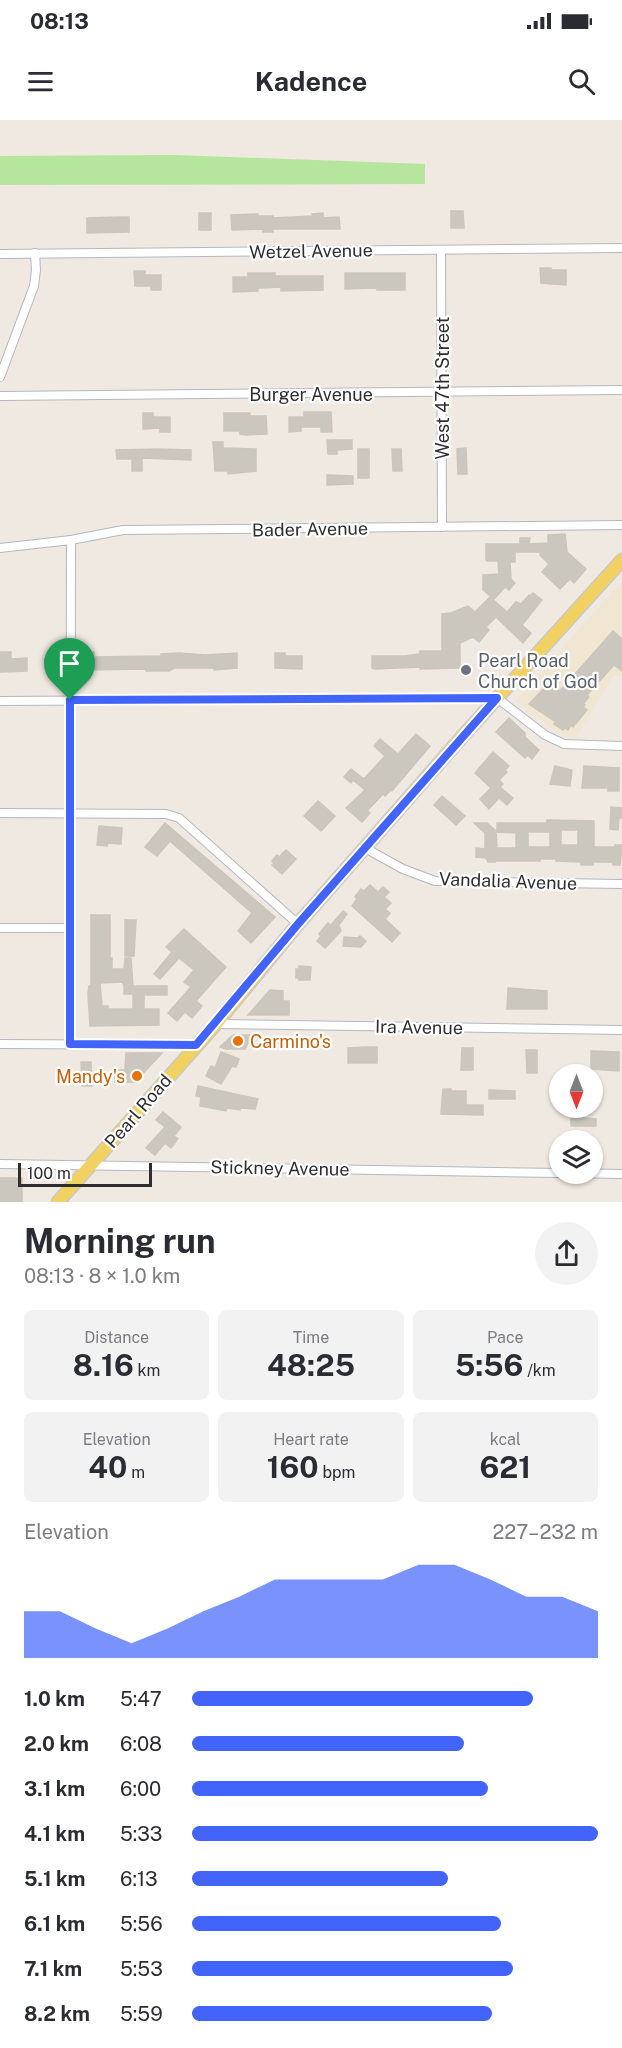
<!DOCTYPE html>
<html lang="en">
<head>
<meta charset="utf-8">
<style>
	body { margin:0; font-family:"Public Sans",sans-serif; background:#f2f2f3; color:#2b2b33; height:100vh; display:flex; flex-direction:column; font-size:22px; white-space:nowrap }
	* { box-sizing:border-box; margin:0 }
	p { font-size:20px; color:#7c7c81 }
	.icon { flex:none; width:33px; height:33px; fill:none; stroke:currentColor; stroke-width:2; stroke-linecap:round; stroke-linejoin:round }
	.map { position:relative; height:1082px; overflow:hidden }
	.side { display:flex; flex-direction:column; background:#fff; flex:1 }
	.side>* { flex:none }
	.needle { width:39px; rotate:180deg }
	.controls { position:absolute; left:549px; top:944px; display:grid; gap:12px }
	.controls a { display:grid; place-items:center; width:54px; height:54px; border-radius:50%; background:#fff; box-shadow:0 2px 4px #0004; font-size:30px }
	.scale { position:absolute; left:18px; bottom:15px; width:134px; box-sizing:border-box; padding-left:6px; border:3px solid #2e2e2e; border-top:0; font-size:16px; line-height:21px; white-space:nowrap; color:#2e2e2e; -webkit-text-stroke:4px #fff; paint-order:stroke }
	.pin { position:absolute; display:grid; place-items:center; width:51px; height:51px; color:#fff; margin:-62px -26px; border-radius:50% 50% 50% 0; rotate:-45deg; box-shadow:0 0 6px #0007 }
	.pin .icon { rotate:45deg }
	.round { display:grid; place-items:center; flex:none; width:63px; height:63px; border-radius:32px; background:#f2f2f3 }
	.headline { display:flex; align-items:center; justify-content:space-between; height:102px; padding:0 24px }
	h1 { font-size:33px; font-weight:700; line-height:45px }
	.metrics { display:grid; grid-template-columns:repeat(3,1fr); gap:9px; height:102px; padding:6px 24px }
	.metrics div { display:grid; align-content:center; border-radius:9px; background:#f2f2f3; text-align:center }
	.metrics b { font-size:30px; font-weight:700 }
	.metrics small { font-size:16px; font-weight:400 }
	.metrics p { font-size:16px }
	.chart { height:168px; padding:12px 24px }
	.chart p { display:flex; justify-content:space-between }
	.chart svg { width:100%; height:108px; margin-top:6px; fill:#4264fb; opacity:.7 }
	ul { padding:0 24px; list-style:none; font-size:20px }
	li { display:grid; grid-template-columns:96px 72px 1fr; align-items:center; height:45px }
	li i { height:15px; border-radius:8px; background:#4264fb }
	.status { display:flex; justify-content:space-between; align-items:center; height:42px; padding:0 30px; background:#fff; direction:ltr }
	.status svg { height:16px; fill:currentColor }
	header { display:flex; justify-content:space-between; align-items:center; height:78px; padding:0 24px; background:#fff; font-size:27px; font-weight:700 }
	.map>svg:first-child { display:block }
	.education { fill:#f0e6d1 }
	.green { fill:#b6e59e }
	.building { fill:#cbc7bf; stroke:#cbc5ba; stroke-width:1.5; fill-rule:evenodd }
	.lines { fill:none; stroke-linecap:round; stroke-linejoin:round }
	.street-casing { stroke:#b4b7c1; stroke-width:10 }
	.primary-casing { stroke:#c9c9c9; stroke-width:15 }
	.street { stroke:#fff; stroke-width:8 }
	.primary { stroke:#f2d163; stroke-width:12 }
	.route-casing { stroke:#fff; stroke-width:12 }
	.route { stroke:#4264fb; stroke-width:8 }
	.worship-dot { fill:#6b7280; stroke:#fff; stroke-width:2 }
	.food-dot { fill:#e8710a; stroke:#fff; stroke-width:2 }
	.labels { text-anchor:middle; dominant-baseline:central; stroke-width:4.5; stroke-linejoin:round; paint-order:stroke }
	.street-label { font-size:18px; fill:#2e2e2e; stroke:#fff }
	.worship-label { font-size:18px; fill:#5b616d; stroke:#fff; text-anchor:start }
	.food-label { font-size:18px; fill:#c56008; stroke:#fff; text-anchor:start }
</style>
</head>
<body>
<div class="status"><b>08:13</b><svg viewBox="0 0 49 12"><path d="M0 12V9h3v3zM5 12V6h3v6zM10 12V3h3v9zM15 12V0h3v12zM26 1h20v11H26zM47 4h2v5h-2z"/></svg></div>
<header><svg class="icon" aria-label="menu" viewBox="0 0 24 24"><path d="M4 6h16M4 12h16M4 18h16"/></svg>Kadence<svg class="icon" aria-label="search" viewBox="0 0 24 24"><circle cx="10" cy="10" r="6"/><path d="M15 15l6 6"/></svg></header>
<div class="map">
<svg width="622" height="1082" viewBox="0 0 622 1082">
	<rect width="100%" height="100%" fill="#efe9e1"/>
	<path class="education" d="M622,461V556H613L575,618L557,612L516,581Z"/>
	<path class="green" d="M174,35L425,44V64L0,65V36Z"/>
	<g class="building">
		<path d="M451,91H463L464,108H451Z"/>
		<rect x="199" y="93" width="12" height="17"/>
		<path d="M323,93V98L339,97L340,109H273V112H263V109L232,110L231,95L258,94V96H273V98L313,96L312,94Z"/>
		<path d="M119,97H129V112L87,113V98Z"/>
		<path d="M540,148H551V150H566V165L541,163Z"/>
		<path d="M134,151H145V155H161V170H151V166H135Z"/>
		<path d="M248,153H275V156H323V170L281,171V167L258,168V171L233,172V157H248Z"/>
		<path d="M345,153H405V170H377V168L345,169Z"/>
		<path d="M304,292H331L332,312H321V307H301V311L289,312V297H304Z"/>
		<path d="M143,293H153V297H170V312H160V308L143,309Z"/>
		<path d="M224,293H250V296H266L267,314L246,315L240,314V311H224Z"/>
		<path d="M327,320H352V329L337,330V334H328Z"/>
		<path d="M213,322H223V328L256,329V351L228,354V351H215Z"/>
		<path d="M466,328L467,354H458L457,329Z"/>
		<path d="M158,329L191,330V340L142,338V351H132V339H117L116,330Z"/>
		<rect x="358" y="329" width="11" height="29"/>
		<path d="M392,329H401L402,351H393Z"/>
		<path d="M327,355L353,356V364L327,365Z"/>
		<path d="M565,414L567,432L586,449L574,463L570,459L560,469L542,452L549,444L540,435V432H515V442H510L511,459L515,463L509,470L505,467L494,479L483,470V455L499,454L498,441H487L486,440V424H520V418H530L529,424L548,423V415Z"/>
		<path d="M533,473L542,480L522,505L531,513L523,523L496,497L486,507L489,510L479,522L473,517L460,523V548L420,549V547L375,549L372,548V536H405L420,534V531H442V494L451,493L468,486L475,492L490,477L507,492L516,482L521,484L529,475L530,476Z"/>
		<path d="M613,511L622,519V551L614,545L587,575L589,577L583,584L585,585L583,587L587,590L573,607L571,605L568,610L565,608L563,610L554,604L556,602L529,584L550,562L560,571Z"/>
		<path d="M0,532H11V539L27,538V551L0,552Z"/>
		<path d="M81,532H94V537L161,536V534L179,533L205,535L237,533V548L214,550V548H174L169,551H146V549L85,550L81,548Z"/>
		<path d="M275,533H285V536H302V549L275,548Z"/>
		<path d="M509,598L525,613V617L539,630L532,639L528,635L525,638L496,612Z"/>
		<path d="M416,614L430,626L392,671L391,670L385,676L383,674L367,691L370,693L362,702L346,688L365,670L353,660L351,663L344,657L351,649L364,659L385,636L374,626L380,619L398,634Z"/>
		<path d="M493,632L509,646L505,650L507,652L499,660L503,664L500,667L513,678L507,685L499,678L489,689L480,679L491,668L475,653Z"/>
		<path d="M555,646L572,650L570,666L550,664Z"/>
		<path d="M584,646L619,648V671H608V668H582Z"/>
		<path d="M442,676L465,696L456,705L434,685Z"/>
		<path d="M318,681L335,696L321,711L304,696Z"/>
		<path d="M611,687L622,688V698H619L618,710L610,709Z"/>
		<path d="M547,700L594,701V727H615V725H622L620,745H613V742H593V745H581V742L556,741V739H540V741H495V742H488L486,738L476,737V728L485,729V713L474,703H487L496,711L497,728H516V713L497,712V703H547ZM561,710H578V725H561ZM528,712H550V727H528Z"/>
		<path d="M165,703L275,797L251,823L238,811L252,793L170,721L157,736L145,727Z"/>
		<path d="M99,706L122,708L121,724L108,723L107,726L97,725Z"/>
		<path d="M286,730L296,739L282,754L272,745L274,743L272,741L277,735L279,737Z"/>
		<path d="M370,765L378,772L383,767L389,772L384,777L391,783L385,789L390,793L385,799L400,813L392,822L352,786L357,779L355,777L361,769L364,771Z"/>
		<path d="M343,791L347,794L339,805L341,811L325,828L317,821L321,816L319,814L328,803L331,805Z"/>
		<path d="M91,795H110V838H112V849H124L125,838H131L133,866H167V875H144V889H159V905L90,906L88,874L89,866H91ZM122,862L124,865V874H133V889H108V886H102L100,863Z"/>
		<path d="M125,800H136L134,836H125Z"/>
		<path d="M184,809L226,847L196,881L202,886L192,898L185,892L177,901L168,893L191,867L184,862L194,850L179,838L160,859L154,854L172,832L166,827Z"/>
		<path d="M360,816L366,821L361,827L343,826L344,817L358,818Z"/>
		<path d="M299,846L311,847L310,860H299V858H296V849H299Z"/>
		<path d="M508,868L547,871V889H507Z"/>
		<path d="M270,870L283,871V881H289V895H248Z"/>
		<path d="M233,915H252L245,929H226L220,927Z"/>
		<path d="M366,927H377V943H348V928Z"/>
		<path d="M462,928H473V950H461Z"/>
		<path d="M526,930H537V953H527Z"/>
		<path d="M591,931L619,932V951L591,949Z"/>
		<path d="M221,932L239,939L236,947L232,946L221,964L206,956L211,946L215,948Z"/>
		<path d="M126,933H162L135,962H115V950H125Z"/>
		<path d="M81,942H91L92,966H82Z"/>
		<path d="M198,966L258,979L255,989L240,988V990L227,988L226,991L200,986L201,977L196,976Z"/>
		<path d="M443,969H451V971H466V985H483V995L441,994Z"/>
		<path d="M489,970L515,971V979H489Z"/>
		<path d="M163,992L181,1007L174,1016L178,1019L171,1028L165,1023L155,1035L146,1028L165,1007L156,1000Z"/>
		<path d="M571,997L596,999V1006H571Z"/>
		<rect x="0" y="1058" width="22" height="24"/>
	</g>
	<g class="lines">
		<g class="street-casing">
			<g id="street">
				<path d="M441,130L442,407"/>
				<path d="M0,134L622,128"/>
				<path d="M0,257L34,166L36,150L35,133"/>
				<path d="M0,276L622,270"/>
				<path d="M0,428L71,420L123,410L622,405"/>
				<path d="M0,581L497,578L545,615L564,624L622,626"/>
				<path d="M0,693L166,694L179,698L298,804"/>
				<path d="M365,728L403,749L435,761L622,764"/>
				<path d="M0,808H70"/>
				<path d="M216,904L622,910"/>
				<path d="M0,924L196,925"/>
				<path d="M70,924L71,420"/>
				<path d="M0,1044L560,1053"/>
				<path d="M570,1053L622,1054"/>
			</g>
		</g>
		<g class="primary-casing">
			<path id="primary" d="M58,1082L216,904L298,804L462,617L622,440"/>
		</g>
		<use href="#street" class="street"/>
		<use href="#primary" class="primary"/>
	</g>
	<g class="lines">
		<g class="route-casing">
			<path id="route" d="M497,578L298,804L196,925L70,924V580Z"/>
		</g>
		<use href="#route" class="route"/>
	</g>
	<circle class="worship-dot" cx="466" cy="550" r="6"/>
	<g class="food-dot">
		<circle cx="238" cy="921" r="6"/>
		<circle cx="137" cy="956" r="6"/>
	</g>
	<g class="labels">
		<g class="street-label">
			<text transform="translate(311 131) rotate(-1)">Wetzel Avenue</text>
			<text transform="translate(442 268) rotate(-90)">West 47th Street</text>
			<text x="311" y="274">Burger Avenue</text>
			<text transform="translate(310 409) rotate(-1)">Bader Avenue</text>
			<text transform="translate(508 761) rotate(2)">Vandalia Avenue</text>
			<text transform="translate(419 907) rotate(1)">Ira Avenue</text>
			<text transform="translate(138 991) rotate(-49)">Pearl Road</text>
			<text transform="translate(280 1048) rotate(1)">Stickney Avenue</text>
		</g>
		<g class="worship-label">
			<text x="478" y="540">Pearl Road<tspan x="478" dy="21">Church of God</tspan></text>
		</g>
		<g class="food-label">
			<text x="250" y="921">Carmino's</text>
			<text x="125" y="956" text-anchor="end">Mandy's</text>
		</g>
	</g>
</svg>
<div class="controls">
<a><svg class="needle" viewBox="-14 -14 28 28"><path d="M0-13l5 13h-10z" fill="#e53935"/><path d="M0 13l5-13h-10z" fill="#7c7c81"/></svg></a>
<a><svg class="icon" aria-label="layers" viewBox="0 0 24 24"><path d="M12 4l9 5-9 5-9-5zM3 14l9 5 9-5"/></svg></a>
</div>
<div class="scale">100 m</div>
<div class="pin" style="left:70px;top:580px;background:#1e9e55"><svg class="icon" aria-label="arrive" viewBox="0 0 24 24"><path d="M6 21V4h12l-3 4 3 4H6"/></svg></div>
</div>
<section class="side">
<div class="headline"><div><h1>Morning run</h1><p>08:13 · 8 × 1.0 km</p></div><a class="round"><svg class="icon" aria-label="share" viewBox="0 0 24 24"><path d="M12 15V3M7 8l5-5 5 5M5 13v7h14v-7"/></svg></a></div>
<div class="metrics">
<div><p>Distance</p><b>8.16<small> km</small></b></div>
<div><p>Time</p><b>48:25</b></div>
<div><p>Pace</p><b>5:56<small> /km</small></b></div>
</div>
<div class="metrics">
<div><p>Elevation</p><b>40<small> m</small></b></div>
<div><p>Heart rate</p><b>160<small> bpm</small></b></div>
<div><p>kcal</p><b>621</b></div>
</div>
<div class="chart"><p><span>Elevation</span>227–232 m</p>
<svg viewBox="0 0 160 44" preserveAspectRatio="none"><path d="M0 44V25L10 25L20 32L30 38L40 32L50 25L60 19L70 12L80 12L90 12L100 12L110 6L120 6L130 12L140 19L150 19L160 25V44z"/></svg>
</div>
<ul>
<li><b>1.0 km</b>5:47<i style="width:84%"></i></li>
<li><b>2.0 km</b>6:08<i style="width:67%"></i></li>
<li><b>3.1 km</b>6:00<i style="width:73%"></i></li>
<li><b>4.1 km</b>5:33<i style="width:100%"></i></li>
<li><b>5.1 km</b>6:13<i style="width:63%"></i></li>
<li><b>6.1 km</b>5:56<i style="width:76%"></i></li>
<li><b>7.1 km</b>5:53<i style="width:79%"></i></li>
<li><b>8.2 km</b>5:59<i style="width:74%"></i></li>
</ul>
</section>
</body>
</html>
